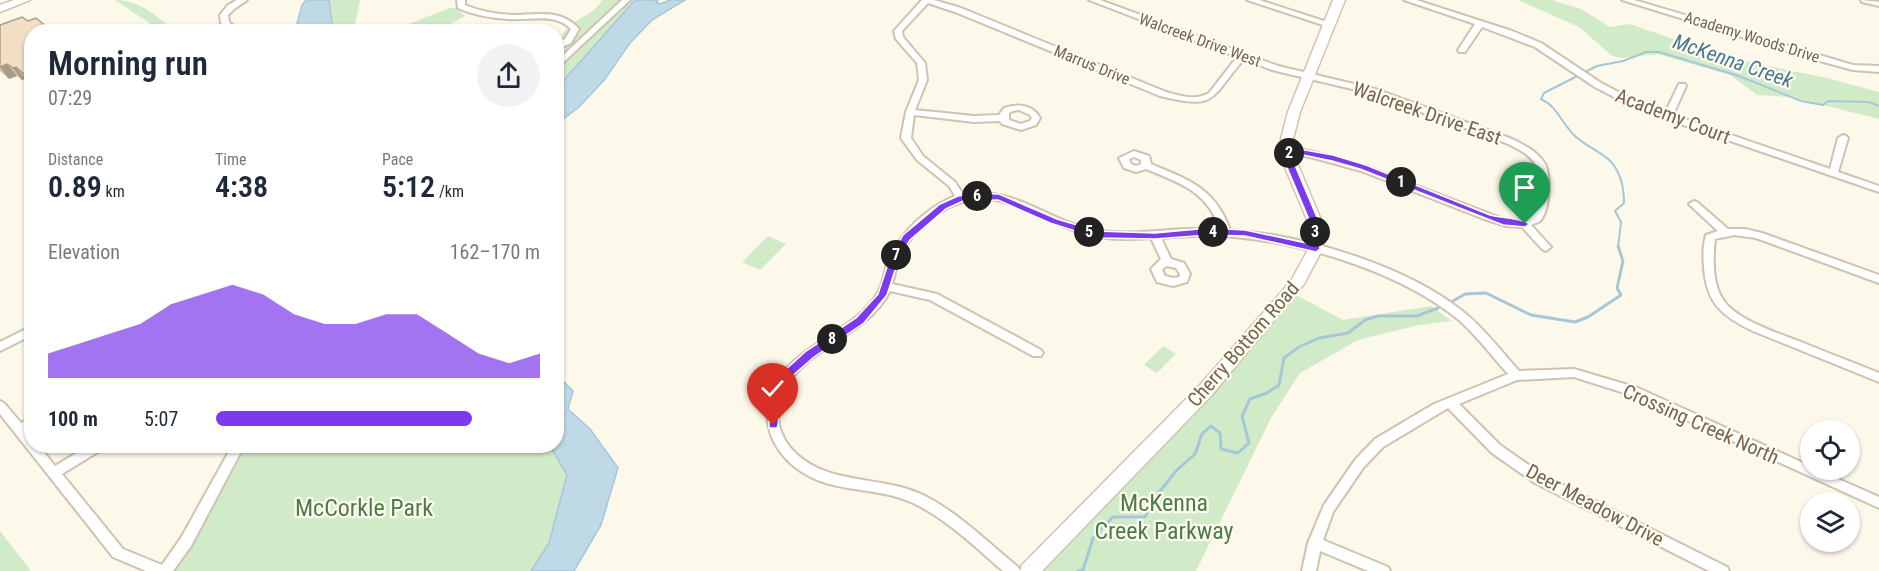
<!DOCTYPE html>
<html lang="en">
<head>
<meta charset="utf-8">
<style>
	body { margin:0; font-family:"Roboto Condensed",sans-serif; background:#f2f2f3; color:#1f2937; height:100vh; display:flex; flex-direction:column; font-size:22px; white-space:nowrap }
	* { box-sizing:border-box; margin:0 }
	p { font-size:20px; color:#747a83 }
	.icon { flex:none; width:33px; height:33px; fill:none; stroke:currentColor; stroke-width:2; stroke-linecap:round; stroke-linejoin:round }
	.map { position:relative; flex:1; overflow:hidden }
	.sheet { position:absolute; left:24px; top:24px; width:540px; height:429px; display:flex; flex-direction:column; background:#fff; border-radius:24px; box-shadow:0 2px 4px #0004 }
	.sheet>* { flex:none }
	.tools { position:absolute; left:1800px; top:420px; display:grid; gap:12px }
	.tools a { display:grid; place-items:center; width:60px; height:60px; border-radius:50%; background:#fff; box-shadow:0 2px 4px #0004; font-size:30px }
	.pin { position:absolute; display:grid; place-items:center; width:51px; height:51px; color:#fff; margin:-62px -26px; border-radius:50% 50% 50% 0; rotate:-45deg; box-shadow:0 0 6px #0007 }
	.pin .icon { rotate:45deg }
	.km { position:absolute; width:30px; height:30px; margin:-15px; border-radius:50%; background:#222; color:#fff; font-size:16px; line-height:30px; text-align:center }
	.round { display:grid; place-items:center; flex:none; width:63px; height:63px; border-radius:32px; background:#f2f2f3 }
	.head { display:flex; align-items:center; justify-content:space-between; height:102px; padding:0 24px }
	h1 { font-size:33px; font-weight:600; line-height:45px }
	.figures { display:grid; grid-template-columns:repeat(3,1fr); gap:9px; height:102px; padding:6px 24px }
	.figures div { display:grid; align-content:center }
	.figures b { font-size:30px; font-weight:600 }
	.figures small { font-size:16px; font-weight:400 }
	.figures p { font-size:16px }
	.chart { height:168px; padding:12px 24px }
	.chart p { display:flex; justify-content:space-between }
	.chart svg { width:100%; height:108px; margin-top:6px; fill:#7c3aed; opacity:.7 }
	ul { padding:0 24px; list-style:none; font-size:20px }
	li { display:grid; grid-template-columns:96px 72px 1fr; align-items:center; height:45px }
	li i { height:15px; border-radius:8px; background:#7c3aed }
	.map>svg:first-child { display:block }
	.green { fill:#d1ebc9 }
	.water { fill:#bfdae6; stroke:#a6c7d8; stroke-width:1.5 }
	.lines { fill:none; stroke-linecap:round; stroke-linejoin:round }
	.stream-far1 { stroke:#a6c7d8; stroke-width:2 }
	.stream { stroke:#a6c7d8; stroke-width:3 }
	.street-casing { stroke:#cfc3b0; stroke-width:4 }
	.secondary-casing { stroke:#d2c4ae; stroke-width:3 }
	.street { fill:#fff; fill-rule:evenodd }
	.secondary { fill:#fff; fill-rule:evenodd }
	.wall { fill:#cfbfa8 }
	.shaded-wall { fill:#a99b88 }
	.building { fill:#f1dec3; stroke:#a99b88; stroke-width:1.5 }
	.route { fill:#7c3aed; stroke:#fff; stroke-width:1.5 }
	.labels { text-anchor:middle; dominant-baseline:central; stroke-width:4.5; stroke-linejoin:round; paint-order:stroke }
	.far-street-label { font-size:16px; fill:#78644e; stroke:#fffcf2 }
	.street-label { font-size:20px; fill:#78644e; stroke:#fffcf2 }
	.water-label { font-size:21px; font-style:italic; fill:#4b7991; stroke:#fffcf2 }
	.near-park-label { font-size:24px; fill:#4c7d46; stroke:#fffcf2 }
</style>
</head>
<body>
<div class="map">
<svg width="1879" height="571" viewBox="0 0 1879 571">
	<rect width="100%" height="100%" fill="#fcf9eb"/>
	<g class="green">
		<path d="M115,0C140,0 157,17 176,31H161Z"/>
		<path d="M329,0H360L354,31H333Z"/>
		<path d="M602,0H635L557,88C557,55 549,37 581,18C590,13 597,9 602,0Z"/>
		<path d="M1518,0H1552L1581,9L1610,27L1630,24L1725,57L1827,78L1879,92V119L1791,97L1757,95L1730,75L1658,54L1621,58L1611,55L1579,27Z"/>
		<path d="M450,8H456L465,16L439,31H390Z"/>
		<path d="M768,236L786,244L760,270L742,262Z"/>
		<path d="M1296,295L1343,320L1431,306L1452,321L1419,325L1358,340L1300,373L1271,418L1196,571H1041L1218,383Z"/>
		<path d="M1163,346L1176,354L1157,373L1144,365Z"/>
		<path d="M247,446H550L567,475L549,543L531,571H171L194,541Z"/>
		<path d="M0,531L31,571H0Z"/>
	</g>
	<g class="water">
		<path d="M306,0H329L333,31H295L302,5Z"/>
		<path d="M635,0H658L656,2L660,4L670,0H685L652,20L630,43L605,79L579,107L557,124V88Z"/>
		<path d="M557,375L573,391L568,409L590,429L618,468L601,525L574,571H531L549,543L567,475L550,446H556Z"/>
	</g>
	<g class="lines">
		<path class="stream-far1" d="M1618,248L1621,222L1615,211L1624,203C1624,189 1621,174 1612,163C1604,153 1585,146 1575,136C1562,124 1557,106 1541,99L1544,93L1597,66L1623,61L1646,52H1659L1739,76L1801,101L1823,105L1828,101L1869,102L1879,106"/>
		<g class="stream">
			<path d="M1453,301L1465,294L1486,293L1531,315L1575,322L1588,317L1621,295L1617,288L1623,261L1618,246"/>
			<path d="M1078,571L1083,570L1093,538L1113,517H1145L1156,496L1177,470L1195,454L1202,434L1211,426L1220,433L1221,449L1238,453L1249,443L1242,416L1250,399L1267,393L1279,385L1284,358L1299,347L1319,338L1348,333L1365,320L1378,316H1417L1438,308"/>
		</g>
		<g class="street-casing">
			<g id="street">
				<path d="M237,0H247L234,9L228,15L229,22L240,32H230L221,23L220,15L228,5Z"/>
				<path d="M457,0H465V5C479,11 496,14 512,15C536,15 561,8 579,29L571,43L556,50V44L565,39L571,29C554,12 530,21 508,19C492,18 473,15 458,8Z"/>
				<path d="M622,0H630L556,69V62Z"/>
				<path d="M922,0H934L961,8L1166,92C1181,96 1195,101 1209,93L1237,57L1089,0H1100L1278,66L1375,89L1512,139C1524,145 1535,150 1543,161C1552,171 1550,211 1540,221C1538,223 1534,223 1531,225L1551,247L1546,251L1542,249L1522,227L1506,226L1484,219L1361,171L1314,158L1285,152L1283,150L1285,148L1288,147L1314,152L1368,167L1506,220C1515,220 1527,223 1533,215C1540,208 1541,173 1536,165C1530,154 1516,148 1506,143L1369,93L1272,70L1244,59C1209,99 1218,110 1160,96L955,12L928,3L902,31L903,37L925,63L927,80L915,110L974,116L999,115L1004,108C1018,103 1033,105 1040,118L1036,125L1021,130L1002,124L1000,121L974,122L914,115L911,138L923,156L955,182L963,194C1016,185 1051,224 1100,231C1140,236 1180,226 1220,229C1207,191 1180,183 1146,169L1136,172L1124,168L1119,158L1134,151L1149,156L1151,164C1189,180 1215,188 1230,230C1305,235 1408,266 1466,314C1486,331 1502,352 1519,371L1574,369L1638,388L1810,466V470H1818L1879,497V508L1634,396L1574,377L1517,380L1459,404L1500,445L1543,475L1727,567L1729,571H1709L1535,483L1492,453L1448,408L1383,447L1363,468L1333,512L1323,540L1388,567L1390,571H1368L1320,551L1316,571H1302L1308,543L1324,505L1355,460L1375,439L1434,404L1508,374C1492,356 1477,336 1459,320C1405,275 1312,245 1243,238C1216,234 1188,236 1161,238L1171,259L1184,263L1190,274L1187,282L1173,286L1157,282L1151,269L1161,259L1151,238C1127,240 1101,240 1078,232C1050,223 1025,206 996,200C958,192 915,223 900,257C896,265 895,275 892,284L937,294L1041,350L1043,353L1041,356H1033L930,300L890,291C867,335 815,344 789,382C781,394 777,410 779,425C781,433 784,439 789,446C822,487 879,474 923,495C959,513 987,542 1018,567L1020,571H1003C975,547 947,519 913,503C884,489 850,492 820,481C767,461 748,405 792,363C811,345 835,334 855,318C866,309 878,297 882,283C885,274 886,265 890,257C902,231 928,207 955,196L949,186L917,160L901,138L906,112L919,80L917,63L896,39L894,31ZM1019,110L1030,115L1032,118L1030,121L1021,124L1009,120V113L1013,111ZM1134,157L1141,160V164L1136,166L1131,164L1129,159ZM1166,266L1176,268L1180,274L1179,277L1173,278L1165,276L1162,270Z"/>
				<path d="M1247,0H1259L1333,24L1329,26H1326Z"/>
				<path d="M1404,0H1416L1512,31L1541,43L1601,83L1643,105L1665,113L1678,86L1679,84H1685L1686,86L1673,115L1830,169L1838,138L1843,135L1846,136L1848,138L1838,172L1879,186V192L1637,109L1595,87L1535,47L1482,27L1465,52H1459L1458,50L1475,24Z"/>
				<path d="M1622,0H1634L1853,65L1879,66V72L1853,70L1816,60Z"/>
				<path d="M1861,0L1879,2V6L1862,2Z"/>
				<path d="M1694,201L1697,202L1728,229H1745L1762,233L1879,275V283L1756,238L1734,235L1715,239C1713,257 1712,282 1722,298C1735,321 1782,334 1806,344C1830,354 1855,363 1879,373V382L1753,331C1722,316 1706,303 1704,267C1703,257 1703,245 1706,235L1718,231L1691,206L1689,204Z"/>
				<path d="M32,326V335L0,351V342Z"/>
				<path d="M0,401L4,403L21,423L32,418V429L28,431L32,436V446H39L55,466L88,446H103L101,450L62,474L123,549L162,565L181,538L232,446H244L191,546L173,571H146L113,557L0,414Z"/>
			</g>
		</g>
		<g class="secondary-casing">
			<g id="secondary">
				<path d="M14,0H30L0,12V5Z"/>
				<path d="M1333,0H1345L1300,112L1293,139L1298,165L1322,222L1323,248L1304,284L1211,396L1042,571H1020L1022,565L1199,386L1291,281L1309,248L1308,222L1284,165L1281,139L1288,112Z"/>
			</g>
		</g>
		<use href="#street" class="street"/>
		<use href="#secondary" class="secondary"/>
	</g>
	<path class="wall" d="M28,21L32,32V85L25,79L22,80L17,76L9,79L0,71V25Z"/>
	<g class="shaded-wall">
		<path d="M7,64L17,76L9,79L0,67Z"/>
		<path d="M16,67L25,79L22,80L13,68Z"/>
		<path d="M32,71V84L24,74Z"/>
	</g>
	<path class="building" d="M22,17L28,21L36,18L52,31L50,32H32V71L24,74L16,67L13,68L7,64L0,67V25Z"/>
	<path class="route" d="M1288,147L1333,155L1366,165L1490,215C1501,218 1523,218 1529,224L1525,227L1503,225L1360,169L1332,161L1293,153L1295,165L1319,222L1320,249L1316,252L1245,236L1209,235L1155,239L1097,238L1050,223L998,200L963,201L946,209L910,240L899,258L887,295L864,323L814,357L790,378L781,396L778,425L777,428H769L770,396L782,373L806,351L856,318L878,294L890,258L903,235L940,204L958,196L981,193L999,194L1057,219L1097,231L1155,233L1209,228L1245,230L1311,244L1310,222L1286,165L1284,150Z"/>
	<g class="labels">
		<g class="far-street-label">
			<text transform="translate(1752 37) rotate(17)">Academy Woods Drive</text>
			<text transform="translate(1200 40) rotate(20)">Walcreek Drive West</text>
			<text transform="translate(1092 65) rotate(22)">Marrus Drive</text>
		</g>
		<g class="street-label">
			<text transform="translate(1427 113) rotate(19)">Walcreek Drive East</text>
			<text transform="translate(1673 116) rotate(21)">Academy Court</text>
			<text transform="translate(1243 344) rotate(-49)">Cherry Bottom Road</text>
			<text transform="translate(1701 424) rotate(24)">Crossing Creek North</text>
			<text transform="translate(1595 505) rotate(28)">Deer Meadow Drive</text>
		</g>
		<g class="water-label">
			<text transform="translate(1733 61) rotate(19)">McKenna Creek</text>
		</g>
		<g class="near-park-label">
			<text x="1164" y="503">McKenna<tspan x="1164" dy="28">Creek Parkway</tspan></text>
			<text x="364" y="508">McCorkle Park</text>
		</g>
	</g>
</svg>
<div class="tools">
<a><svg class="icon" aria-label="locate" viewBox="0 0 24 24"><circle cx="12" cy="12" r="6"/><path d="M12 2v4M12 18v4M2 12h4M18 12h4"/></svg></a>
<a><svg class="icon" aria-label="layers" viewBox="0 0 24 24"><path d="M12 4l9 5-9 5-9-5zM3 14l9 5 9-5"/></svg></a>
</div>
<div class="pin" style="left:1525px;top:224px;background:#1e9e55"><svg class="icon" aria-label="arrive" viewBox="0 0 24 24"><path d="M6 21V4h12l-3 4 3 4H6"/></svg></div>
<div class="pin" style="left:773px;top:425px;background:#d93025"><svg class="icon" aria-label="check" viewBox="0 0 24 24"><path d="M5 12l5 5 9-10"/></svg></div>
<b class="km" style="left:1401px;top:182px">1</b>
<b class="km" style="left:1289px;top:153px">2</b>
<b class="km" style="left:1315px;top:232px">3</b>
<b class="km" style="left:1213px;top:232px">4</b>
<b class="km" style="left:1089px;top:232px">5</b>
<b class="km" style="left:977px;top:196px">6</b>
<b class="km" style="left:896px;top:255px">7</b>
<b class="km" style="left:832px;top:339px">8</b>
<section class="sheet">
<div class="head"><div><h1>Morning run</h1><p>07:29</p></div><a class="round"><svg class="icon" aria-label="share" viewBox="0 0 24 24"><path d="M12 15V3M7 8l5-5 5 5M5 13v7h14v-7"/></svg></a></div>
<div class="figures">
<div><p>Distance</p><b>0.89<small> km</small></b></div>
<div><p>Time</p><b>4:38</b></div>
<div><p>Pace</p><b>5:12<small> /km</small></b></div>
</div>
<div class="chart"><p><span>Elevation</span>162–170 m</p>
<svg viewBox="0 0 160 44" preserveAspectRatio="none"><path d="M0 44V34L10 30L20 26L30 22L40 14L50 10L60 6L70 10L80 18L90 22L100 22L110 18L120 18L130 26L140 34L150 38L160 34V44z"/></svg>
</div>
<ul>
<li><b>100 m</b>5:07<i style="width:79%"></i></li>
</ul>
</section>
</div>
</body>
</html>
